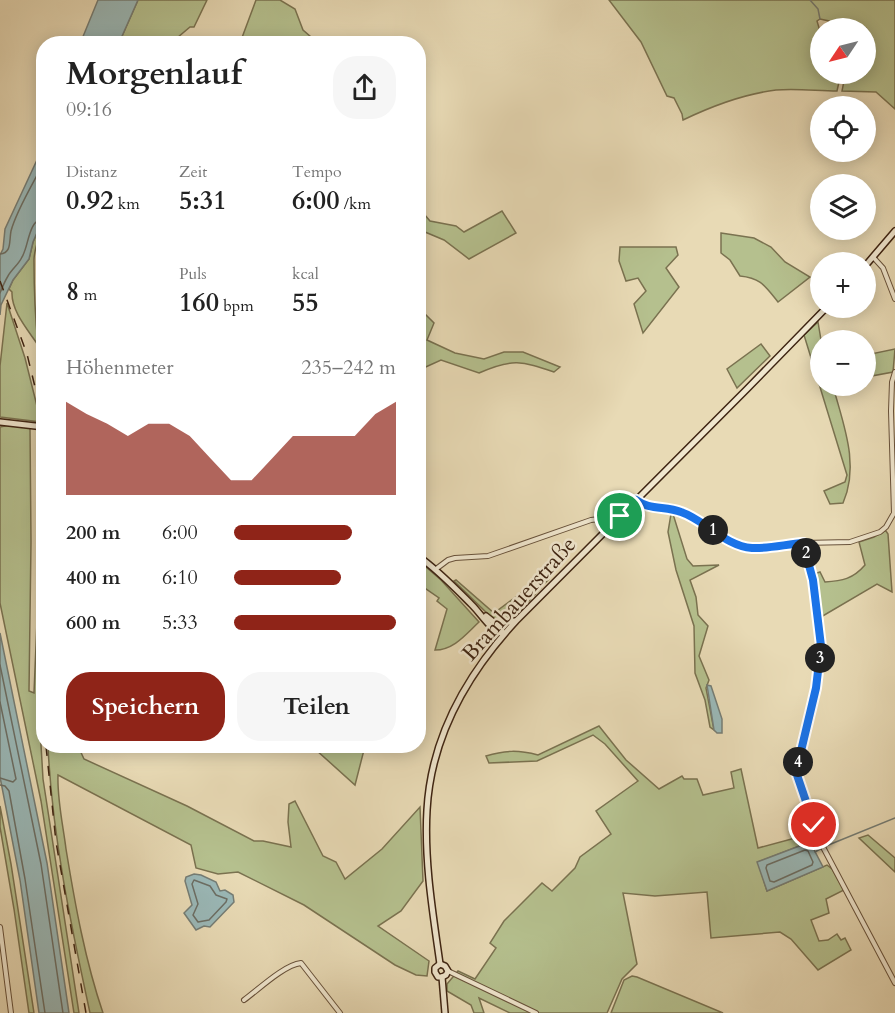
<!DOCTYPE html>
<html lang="de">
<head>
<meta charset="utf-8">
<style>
	body { margin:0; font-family:Cardo,serif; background:#f6f6f6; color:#222; height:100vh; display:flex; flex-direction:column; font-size:22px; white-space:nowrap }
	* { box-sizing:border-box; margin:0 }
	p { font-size:20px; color:#767676 }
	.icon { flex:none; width:33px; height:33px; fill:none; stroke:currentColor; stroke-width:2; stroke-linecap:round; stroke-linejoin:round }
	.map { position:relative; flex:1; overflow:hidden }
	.drawer { position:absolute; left:36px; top:36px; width:390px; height:717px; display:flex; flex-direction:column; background:#fff; border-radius:24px; box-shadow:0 3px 15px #0003 }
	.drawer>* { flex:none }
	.needle { width:39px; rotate:235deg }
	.fabs { position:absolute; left:810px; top:18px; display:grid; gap:12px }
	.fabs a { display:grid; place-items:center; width:66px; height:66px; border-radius:50%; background:#fff; box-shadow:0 3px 15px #0003; font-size:30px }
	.pin { position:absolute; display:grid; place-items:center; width:51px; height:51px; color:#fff; margin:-26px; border:3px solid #fff; border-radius:50%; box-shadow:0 2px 6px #0007 }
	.km { position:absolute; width:30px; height:30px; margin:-15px; border-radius:50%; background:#222; color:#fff; font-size:16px; line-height:30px; text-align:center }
	.round { display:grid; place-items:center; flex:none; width:63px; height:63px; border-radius:24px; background:#f6f6f6 }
	.overview { display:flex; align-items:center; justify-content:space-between; height:102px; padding:0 30px }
	h1 { font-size:33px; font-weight:800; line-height:45px }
	.figures { display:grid; grid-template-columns:repeat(3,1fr); gap:9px; height:102px; padding:6px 30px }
	.figures div { display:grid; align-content:center }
	.figures b { font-size:26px; font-weight:800 }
	.figures small { font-size:16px; font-weight:400 }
	.figures p { font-size:16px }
	.chart { height:168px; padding:12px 30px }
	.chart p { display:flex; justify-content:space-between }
	.chart svg { width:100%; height:108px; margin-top:6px; fill:#8f2418; opacity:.7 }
	.button { display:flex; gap:12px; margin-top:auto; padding:12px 30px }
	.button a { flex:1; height:69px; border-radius:24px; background:#8f2418; color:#fff; font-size:24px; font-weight:800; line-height:69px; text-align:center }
	.button a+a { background:#f6f6f6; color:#222 }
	ul { padding:0 30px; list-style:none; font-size:20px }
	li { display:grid; grid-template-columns:96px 72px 1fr; align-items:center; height:45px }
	li i { height:15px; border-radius:8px; background:#8f2418 }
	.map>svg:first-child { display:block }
	.green { fill:#b5c08e; stroke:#7a7250; stroke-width:1.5; fill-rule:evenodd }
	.water { fill:#9ab8b7; stroke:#757d75; stroke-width:1.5 }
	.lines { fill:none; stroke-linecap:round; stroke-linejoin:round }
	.shore { stroke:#6c6e64; stroke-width:1.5 }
	.stream { stroke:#757d75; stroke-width:1.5 }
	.street-casing { stroke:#68523b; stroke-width:6 }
	.secondary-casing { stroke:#3e2412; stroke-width:8 }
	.street { stroke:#f0e7cf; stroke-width:4 }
	.secondary { stroke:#f0e7cf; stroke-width:5 }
	.rail { stroke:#3e2412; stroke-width:1.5; stroke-dasharray:10 10; stroke-linecap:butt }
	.route-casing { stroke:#fff; stroke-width:12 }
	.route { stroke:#1a73e8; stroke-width:8 }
	.labels { text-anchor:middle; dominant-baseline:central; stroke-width:5; stroke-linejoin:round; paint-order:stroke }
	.street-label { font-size:22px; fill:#3e2412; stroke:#f0e7cf }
</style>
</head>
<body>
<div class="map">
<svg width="895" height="1013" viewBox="0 0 895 1013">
	<rect width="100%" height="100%" fill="#e8dab5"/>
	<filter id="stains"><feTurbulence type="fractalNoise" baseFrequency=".00333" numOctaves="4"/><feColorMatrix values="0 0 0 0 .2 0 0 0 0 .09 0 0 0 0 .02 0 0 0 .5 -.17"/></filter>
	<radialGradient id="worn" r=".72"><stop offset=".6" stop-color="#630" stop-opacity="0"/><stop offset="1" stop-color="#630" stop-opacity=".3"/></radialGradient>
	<g class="green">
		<path d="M138,0H207L194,27H190L171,43H119Z"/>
		<path d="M256,0H280L295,9L303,30L318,43H240Z"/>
		<path d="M609,0H895V109L876,92L842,91L844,81L839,82L837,91C818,91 796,88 776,90C744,94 712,106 683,120L682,114L674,98L667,96L641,42ZM820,19L829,21L831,24L825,28H866V74H820V31L817,21Z"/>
		<path d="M419,208L430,221L456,226L464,232L502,211L516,233L469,259L444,240L425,232L419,241Z"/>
		<path d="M43,219C43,233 34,245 34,260C34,288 35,316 38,345C28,330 11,311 12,292L9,289L13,280L29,259L33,242Z"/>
		<path d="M721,233L754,238L771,247L785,262L810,277L778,302C765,286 761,278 740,276L730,260L721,253Z"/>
		<path d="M620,247H676L678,255L666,268L679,287L643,333L634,304L646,291L638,278L626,281L619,261Z"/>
		<path d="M7,303L25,358L41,422L0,417V366Z"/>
		<path d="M418,307L434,323L427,340L455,353L484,359L504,352H523L560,367L554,372C522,361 512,358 479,373L441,360L419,370Z"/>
		<path d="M818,322L821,340L820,386H833C843,424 860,464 843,503L830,504L824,491L845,482L847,475L804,335Z"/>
		<path d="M761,344L770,356L737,388L727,369Z"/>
		<path d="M895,349L893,372L866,377V355Z"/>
		<path d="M10,425L30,428L31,542L29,691L34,693L41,527L37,429L42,430L43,444L44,586L38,693L43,779L79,1013H74L41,801L0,603V427Z"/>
		<path d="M671,514H673L687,559L693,566L719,565L690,580L696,597L698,615L708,626L699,656L709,680L706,688L714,730L710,727L705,700L695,673L694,626L676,570L668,532Z"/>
		<path d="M884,531H886L888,534L892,592L877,584L821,617L814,574L820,572L825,582C842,581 853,579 865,565L859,542L874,537Z"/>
		<path d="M419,561L441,580L479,622C466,634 454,650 435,650L447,609L437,601L439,598L419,584Z"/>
		<path d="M547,577L549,579C535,593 520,616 500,621L491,617L454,581L456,580L494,613L525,590L527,596Z"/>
		<path d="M599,726L626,760L659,789L682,776L684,779H697L703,795L734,788L731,772L741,769L758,848L810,834V842L758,862L767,891L827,865L832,869L844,890L826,899L829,913L811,920L819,941L828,940L837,934L841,940L845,938L851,950L818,970L791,939L780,932L711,938L707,892L655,896L623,893L637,964L622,979L607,1013H510L479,998L484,1013H474L471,1005L447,991V984L458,971L475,979L496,948L490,943L504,921L542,883L552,891L575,868L580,857L611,834L596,811L638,781L605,744L593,735L537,761L489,763L486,756C505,750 519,750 538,755Z"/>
		<path d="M48,746H78L84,759L187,806L254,841H263L291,847L288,822L289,804L295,801L323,856L336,862L345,879L382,849L420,807L423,881L401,911L378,926L429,961L427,976L416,975L395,965L304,905L238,872L218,874L196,868L191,845L58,775C57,799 63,825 66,849C75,904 85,960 103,1013H90C71,925 52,835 48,746Z"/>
		<path d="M314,746H365L355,785L315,749Z"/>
		<path d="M0,806L11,864L34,1013H29L14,909L0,827Z"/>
		<path d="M868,835L895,858V872L859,838Z"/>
		<path d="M632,976L637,977L723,1013H611L624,980Z"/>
	</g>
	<g class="water">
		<path d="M98,0H138L119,43H83L82,39Z"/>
		<path d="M43,147V219L33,242L29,259L13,280L1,305L0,315V255L3,249L5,229Z"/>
		<path d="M0,633L47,863L69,1013H39L20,880L0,777Z"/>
		<path d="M707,685L711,686L722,719V733H717L714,730Z"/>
		<path d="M810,842L823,867L767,891L757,862Z"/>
		<path d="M194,874L201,875L216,882L220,891L225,890L233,895L234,902L210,927L204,926L196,930L184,913L192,905L185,881L186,877Z"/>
	</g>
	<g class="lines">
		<g class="shore">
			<path d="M0,254C12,253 9,241 11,231C16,211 34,182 44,162"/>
			<path d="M0,293C2,288 5,281 8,276C12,269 19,264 22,257C29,246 28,220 44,218"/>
			<path d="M0,665L41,864L63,1013"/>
			<path d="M0,702L16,779L13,782L0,778"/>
			<path d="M0,785L5,786L9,791L25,879L45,1013"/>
			<path d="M805,850L808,851L813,862L812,865L774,882L770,881L766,868L767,865Z"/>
			<path d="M194,880L210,886L216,895L227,899L226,902L209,920L198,922L193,915L198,904L192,884Z"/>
		</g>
		<g class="stream">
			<path d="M810,0L818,9L820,19"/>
			<path d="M826,846L895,818"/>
			<path d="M815,852L822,848"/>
		</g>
		<g class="street-casing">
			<g id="street">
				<path d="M873,257L883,268L895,299"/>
				<path d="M636,500L648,506L665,508L680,512L697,519L736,544L750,548L803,543L850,542L880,532L886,527L894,513L891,411L892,382L895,372"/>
				<path d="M803,543L813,580L821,646L816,688L796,772L824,849L895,983"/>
				<path d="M436,569L448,560L455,558L488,556L591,520L599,519"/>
				<path d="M0,927L11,1013"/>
				<path d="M448,971L536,1013"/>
				<path d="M244,1000C259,989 284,965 301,963L340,1013"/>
			</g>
		</g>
		<g class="secondary-casing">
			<g id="secondary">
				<path d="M866,265L895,231"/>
				<path d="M0,422L44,427"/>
				<path d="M418,556C438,570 455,588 472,605C482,615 490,630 503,634"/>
				<path d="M486,616L501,628L503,634"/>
				<path d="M496,624L515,621"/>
				<path d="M440,964C433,914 424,861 427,810C431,737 468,673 516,621L747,389L826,308"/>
				<path d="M440,964L445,966L448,971L446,975L442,977"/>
				<path d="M440,964L435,968V972L438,977H442"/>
				<path d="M442,977L445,1013"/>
			</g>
		</g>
		<use href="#street" class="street"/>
		<use href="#secondary" class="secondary"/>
		<g class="rail">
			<path d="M0,281L27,354L44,424"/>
			<path d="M44,631V741"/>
			<path d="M46,746L56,842L86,1013"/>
		</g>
	</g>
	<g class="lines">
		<g class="route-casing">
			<path id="route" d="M620,516L636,500C649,510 666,506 681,512C705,520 725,546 752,548C766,549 788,544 803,543L813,580L821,646L816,688L796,772L814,825"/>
		</g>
		<use href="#route" class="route"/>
	</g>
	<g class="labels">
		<g class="street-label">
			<text transform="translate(519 599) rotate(-48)">Brambauerstraße</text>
		</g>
	</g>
	<rect width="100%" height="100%" filter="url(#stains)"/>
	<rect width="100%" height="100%" fill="url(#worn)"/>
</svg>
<div class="fabs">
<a><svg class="needle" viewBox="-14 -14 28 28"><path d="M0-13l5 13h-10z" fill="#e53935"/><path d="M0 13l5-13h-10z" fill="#767676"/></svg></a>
<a><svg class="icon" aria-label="locate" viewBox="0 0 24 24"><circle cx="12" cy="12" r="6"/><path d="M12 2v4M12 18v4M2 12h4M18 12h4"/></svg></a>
<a><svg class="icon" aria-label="layers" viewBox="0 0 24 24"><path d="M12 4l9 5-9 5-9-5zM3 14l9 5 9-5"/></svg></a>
<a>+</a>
<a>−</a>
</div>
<div class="pin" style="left:620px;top:516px;background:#1e9e55"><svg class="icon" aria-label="arrive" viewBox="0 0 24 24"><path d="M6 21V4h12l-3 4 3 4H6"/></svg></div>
<div class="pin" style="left:814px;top:825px;background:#d93025"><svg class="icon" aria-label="check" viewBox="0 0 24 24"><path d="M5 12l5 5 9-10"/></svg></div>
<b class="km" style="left:713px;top:530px">1</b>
<b class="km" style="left:806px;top:553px">2</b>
<b class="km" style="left:820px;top:658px">3</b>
<b class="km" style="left:798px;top:762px">4</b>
<section class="drawer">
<div class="overview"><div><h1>Morgenlauf</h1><p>09:16</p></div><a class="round"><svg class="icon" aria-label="share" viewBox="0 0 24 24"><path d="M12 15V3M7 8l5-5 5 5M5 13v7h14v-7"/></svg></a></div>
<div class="figures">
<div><p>Distanz</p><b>0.92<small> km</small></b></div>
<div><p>Zeit</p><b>5:31</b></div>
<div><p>Tempo</p><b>6:00<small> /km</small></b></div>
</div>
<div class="figures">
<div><b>8<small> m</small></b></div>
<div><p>Puls</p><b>160<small> bpm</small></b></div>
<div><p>kcal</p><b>55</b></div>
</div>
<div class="chart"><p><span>Höhenmeter</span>235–242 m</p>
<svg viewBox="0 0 160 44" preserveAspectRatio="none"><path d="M0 44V6L10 11L20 15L30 20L40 15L50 15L60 20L70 29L80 38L90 38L100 29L110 20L120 20L130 20L140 20L150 11L160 6V44z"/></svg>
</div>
<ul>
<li><b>200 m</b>6:00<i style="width:73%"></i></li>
<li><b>400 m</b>6:10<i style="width:66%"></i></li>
<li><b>600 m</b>5:33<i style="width:100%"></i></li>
</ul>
<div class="button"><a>Speichern</a><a>Teilen</a></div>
</section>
</div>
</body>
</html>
